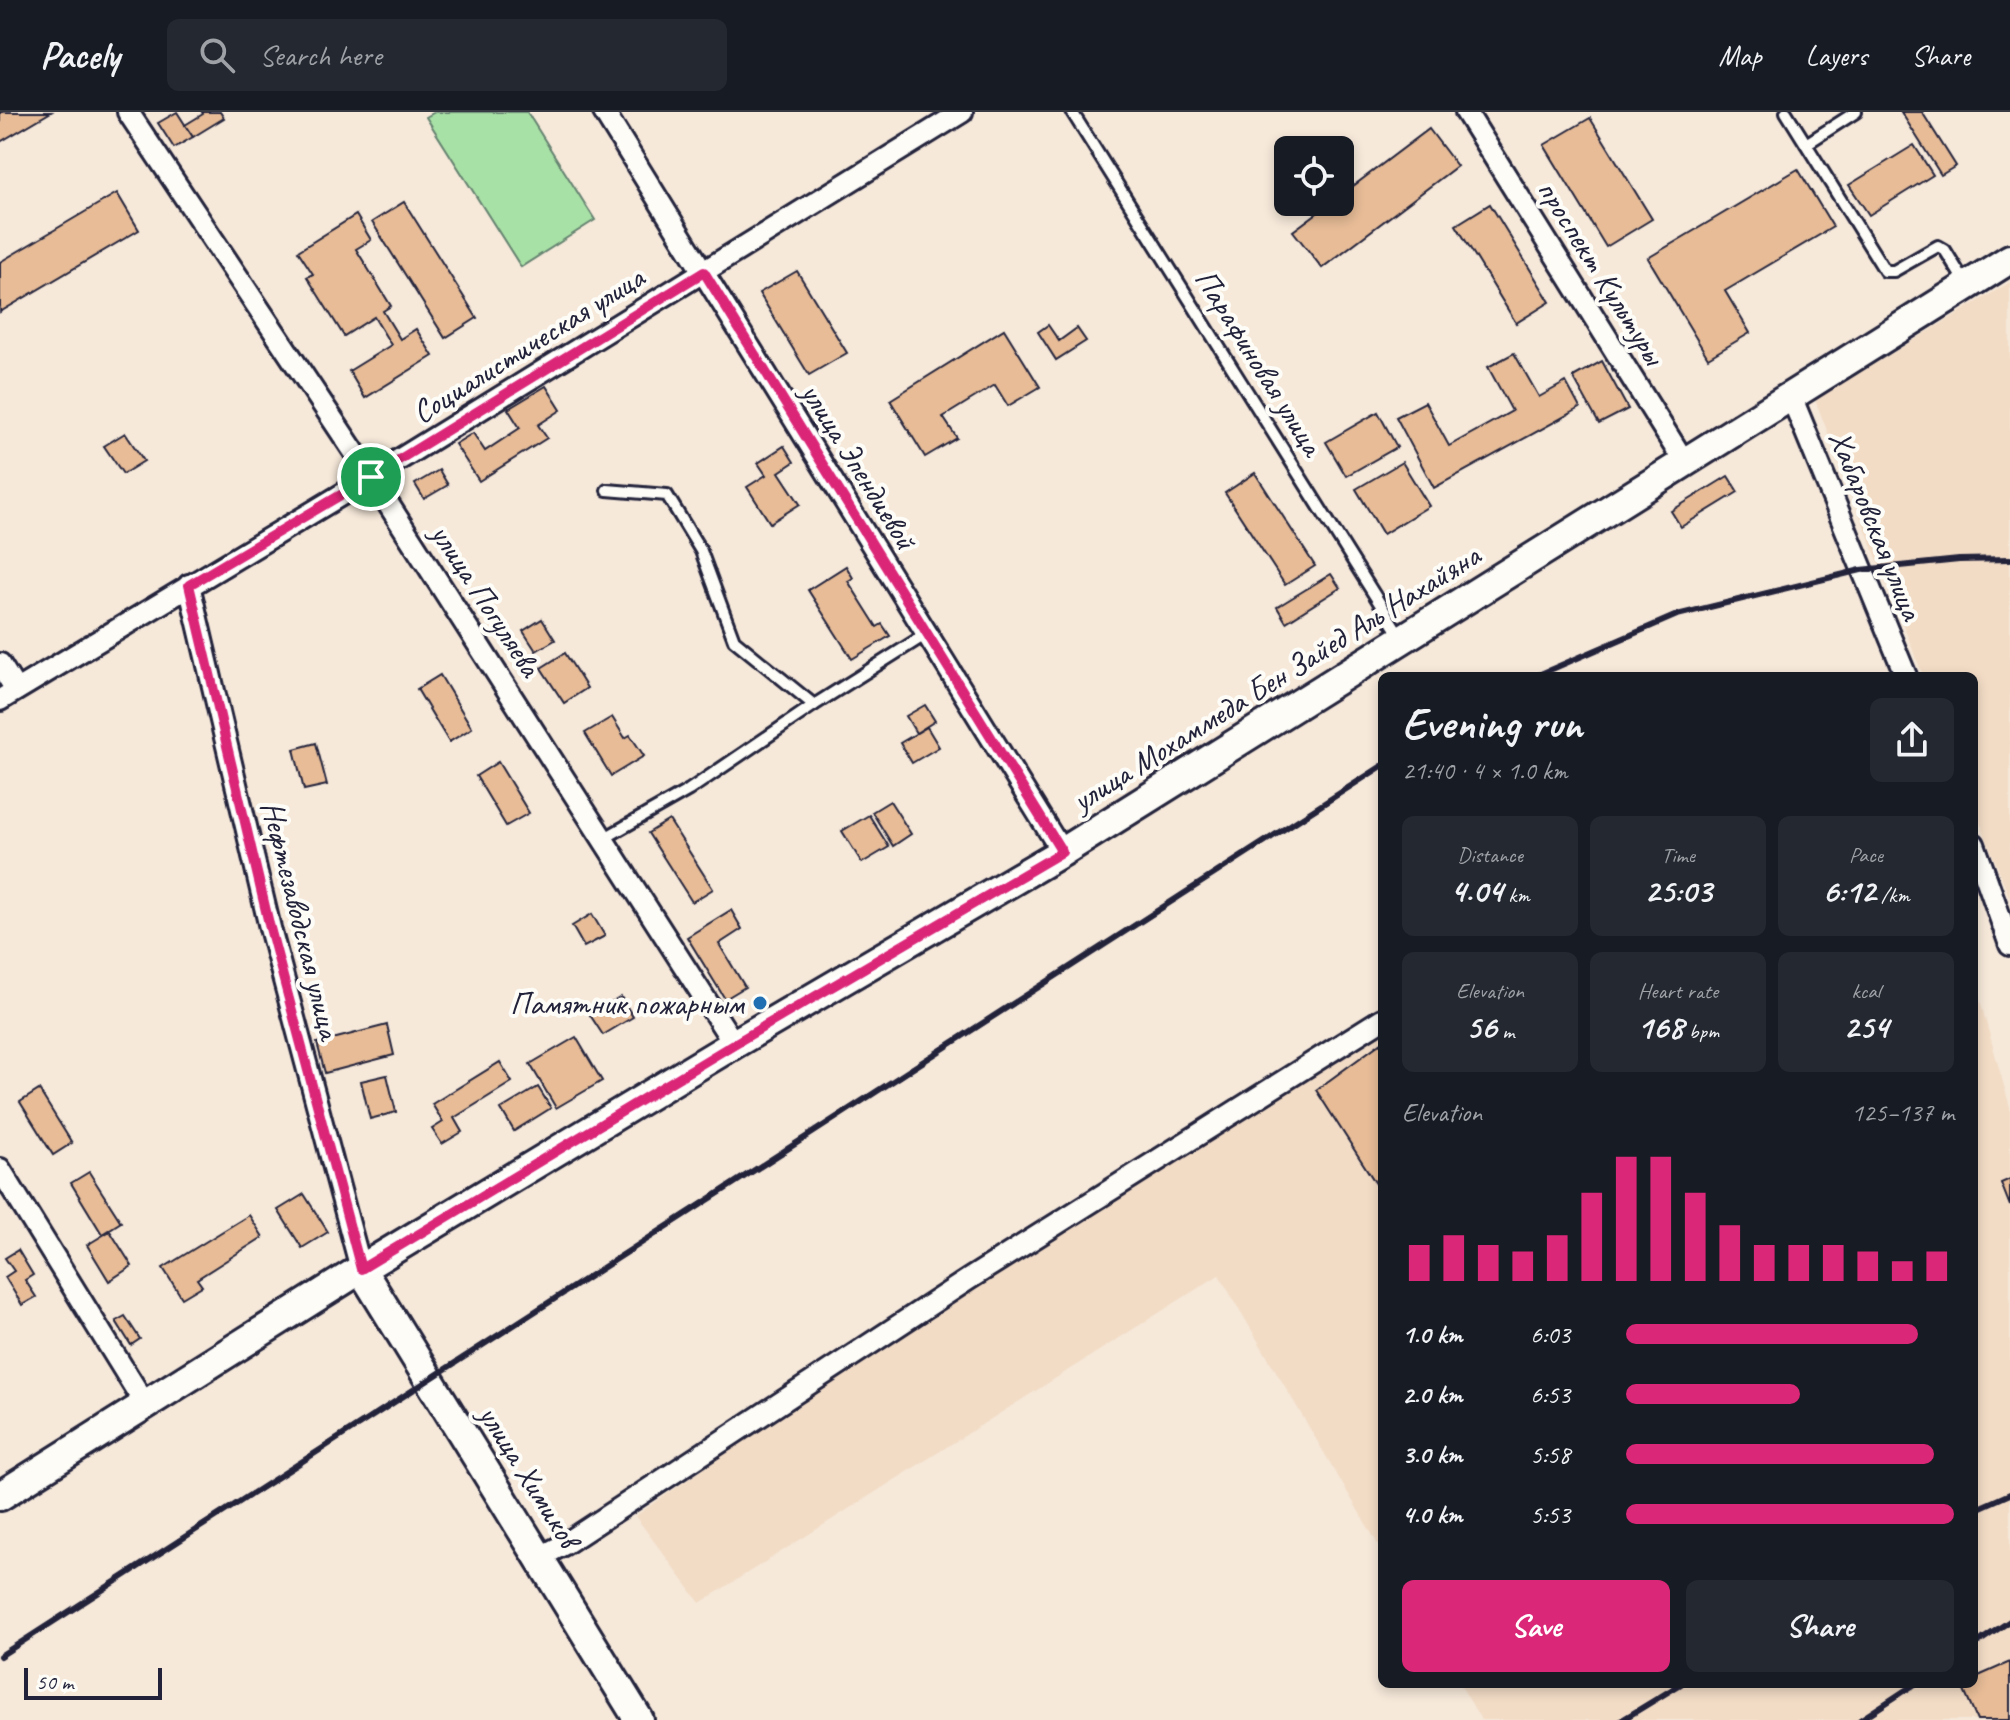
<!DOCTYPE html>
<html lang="en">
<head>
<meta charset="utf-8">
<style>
	body { margin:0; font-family:Caveat,sans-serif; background:#242831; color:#f1f3f6; height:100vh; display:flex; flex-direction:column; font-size:30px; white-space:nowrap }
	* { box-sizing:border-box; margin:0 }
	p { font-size:26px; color:#9ea1a6 }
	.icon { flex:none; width:44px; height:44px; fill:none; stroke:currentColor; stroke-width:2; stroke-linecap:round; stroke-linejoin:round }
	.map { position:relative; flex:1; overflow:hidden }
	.sheet { position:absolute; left:1378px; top:560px; width:600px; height:1016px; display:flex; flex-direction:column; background:#171b24; border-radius:12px; box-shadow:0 4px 12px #0003 }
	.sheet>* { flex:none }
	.fabs { position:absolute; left:1274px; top:24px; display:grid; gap:16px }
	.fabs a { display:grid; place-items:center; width:80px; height:80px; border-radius:12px; background:#171b24; box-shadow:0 4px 12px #0003; font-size:40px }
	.scale { position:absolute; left:24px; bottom:20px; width:138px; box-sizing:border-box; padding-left:8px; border:4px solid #22223b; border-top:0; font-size:22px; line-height:28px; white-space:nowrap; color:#22223b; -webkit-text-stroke:6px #fdfcf7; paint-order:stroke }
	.pin { position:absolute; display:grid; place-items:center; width:68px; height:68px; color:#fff; margin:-34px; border:4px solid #fff; border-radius:50%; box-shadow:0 2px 8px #0007 }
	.round { display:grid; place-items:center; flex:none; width:84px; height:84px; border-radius:12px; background:#242831 }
	.overview { display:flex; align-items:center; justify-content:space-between; height:136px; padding:0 24px }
	h1 { font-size:44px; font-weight:700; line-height:60px }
	.figures { display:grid; grid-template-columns:repeat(3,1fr); gap:12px; height:136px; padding:8px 24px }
	.figures div { display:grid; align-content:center; border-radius:12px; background:#242831; text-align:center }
	.figures b { font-size:34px; font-weight:700 }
	.figures small { font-size:22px; font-weight:400 }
	.figures p { font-size:22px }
	.chart { height:224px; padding:16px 24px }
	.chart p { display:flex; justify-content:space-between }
	.chart svg { width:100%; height:144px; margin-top:8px; stroke:#db2777; stroke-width:6 }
	.cta { display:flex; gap:16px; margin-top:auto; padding:16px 24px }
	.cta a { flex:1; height:92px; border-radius:12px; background:#db2777; color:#fff; font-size:32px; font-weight:700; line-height:92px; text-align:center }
	.cta a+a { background:#242831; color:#f1f3f6 }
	ul { padding:0 24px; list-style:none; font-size:26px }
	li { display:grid; grid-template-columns:128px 96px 1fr; align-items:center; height:60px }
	li i { height:20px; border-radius:10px; background:#db2777 }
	header { display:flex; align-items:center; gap:48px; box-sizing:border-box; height:112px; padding:0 40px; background:#171b24; border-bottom:2px solid #363941 }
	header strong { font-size:38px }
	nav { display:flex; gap:44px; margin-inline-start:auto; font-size:28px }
	.search { width:560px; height:72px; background:#242831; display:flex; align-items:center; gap:20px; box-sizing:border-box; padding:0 28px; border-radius:12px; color:#9ea1a6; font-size:30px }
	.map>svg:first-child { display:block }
	.built { fill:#f2dcc6 }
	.green { fill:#a8e1a6; stroke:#658270; stroke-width:2 }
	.building { fill:#e7bc97; stroke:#22223b; stroke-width:2 }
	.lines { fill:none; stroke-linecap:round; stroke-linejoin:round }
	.lane-casing { stroke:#22223b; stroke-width:16 }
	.street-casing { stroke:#22223b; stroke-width:26 }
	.secondary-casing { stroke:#22223b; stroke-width:34 }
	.lane { stroke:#fdfcf7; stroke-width:10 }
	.street { stroke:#fdfcf7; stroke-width:20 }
	.secondary { stroke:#fdfcf7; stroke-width:28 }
	.rail { stroke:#22223b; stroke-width:6 }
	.route-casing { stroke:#fff; stroke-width:16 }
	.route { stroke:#db2777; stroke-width:10 }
	.poi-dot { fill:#1f6fb2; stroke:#fdfcf7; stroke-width:3 }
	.labels { text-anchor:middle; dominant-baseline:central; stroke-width:8; stroke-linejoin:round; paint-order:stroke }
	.street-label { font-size:32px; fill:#22223b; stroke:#fdfcf7 }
	.poi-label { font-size:32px; fill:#22223b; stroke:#fdfcf7; text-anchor:end }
</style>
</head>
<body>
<header>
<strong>Pacely</strong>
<div class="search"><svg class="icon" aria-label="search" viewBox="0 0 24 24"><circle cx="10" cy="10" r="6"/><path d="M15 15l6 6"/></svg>Search here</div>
<nav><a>Map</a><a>Layers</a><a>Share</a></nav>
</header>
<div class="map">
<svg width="2010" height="1608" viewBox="0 0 2010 1608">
	<rect width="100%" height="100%" fill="#f6e9da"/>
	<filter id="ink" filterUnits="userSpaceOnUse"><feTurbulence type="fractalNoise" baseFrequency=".0125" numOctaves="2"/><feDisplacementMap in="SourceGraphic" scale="16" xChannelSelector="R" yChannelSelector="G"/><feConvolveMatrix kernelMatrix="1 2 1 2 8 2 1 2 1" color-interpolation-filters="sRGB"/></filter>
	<g filter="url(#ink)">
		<g class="built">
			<path d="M2010,170V787L1974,695V564H1923L1815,288Z"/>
			<path d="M1974,867L2010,995V1608H1481L1460,1572H1974Z"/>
			<path d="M1382,916V1439L1219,1163L700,1491L635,1404L1114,1075Z"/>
		</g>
		<path class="green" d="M435,0H527L595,108L521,155L426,5Z"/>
		<g class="building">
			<path d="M0,0H51L0,30Z"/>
			<path d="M177,0L193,25L174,36L158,11Z"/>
			<path d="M202,0H220L224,6L193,25L185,13L203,2Z"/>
			<path d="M1901,0H1922L1956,54L1941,63Z"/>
			<path d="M1590,6L1652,107L1606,135L1544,33Z"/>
			<path d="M1429,17L1457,54L1322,156L1293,119L1332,90H1340V84Z"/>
			<path d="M1914,33L1933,63L1869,103L1849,73Z"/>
			<path d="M1798,57L1833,115L1725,179L1750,221L1708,246L1648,146Z"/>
			<path d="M117,81L139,118L0,200V150Z"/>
			<path d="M404,90L477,206L445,226L372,110Z"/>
			<path d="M1490,92L1550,190L1516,211L1456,113Z"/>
			<path d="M356,103L371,128L356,137L391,194L383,199L400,227L416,217L433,244L365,286L349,259L391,233L374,205L344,224L307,165L313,162L298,139Z"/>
			<path d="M797,159L847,241L809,263L759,181Z"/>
			<path d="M1048,213L1059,229L1077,216L1086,229L1056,248L1038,220Z"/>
			<path d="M1004,217L1040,275L1008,294L995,273L943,305L957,326L925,345L890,288Z"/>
			<path d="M1514,241L1539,285L1566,270L1580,296L1434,376L1396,305L1425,290L1449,334L1512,299L1488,255Z"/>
			<path d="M1602,249L1628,297L1599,312L1573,265Z"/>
			<path d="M546,274L561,298L538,313L547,326L479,369L455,332L473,321L485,339L520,316L508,297Z"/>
			<path d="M1378,300L1397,335L1346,364L1326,330Z"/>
			<path d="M125,321L144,349L123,362L104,334Z"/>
			<path d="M784,334L794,350L779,360L800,392L770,411L747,375L766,363L758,351Z"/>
			<path d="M1402,350L1429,394L1383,422L1356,377Z"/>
			<path d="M439,358L448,373L424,387L415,372Z"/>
			<path d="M1255,361L1315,454L1285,473L1225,381Z"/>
			<path d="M1728,364L1738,380L1681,415L1671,399Z"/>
			<path d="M846,454L853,466L848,469L877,515L882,512L890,524L852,547L808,478Z"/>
			<path d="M1331,462L1340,476L1286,510L1277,495Z"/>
			<path d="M542,507L555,528L536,539L523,519Z"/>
			<path d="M565,541L587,576L564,591L541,556Z"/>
			<path d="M440,563L472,616L449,630L417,577Z"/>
			<path d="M925,593L935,609L916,621L906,604Z"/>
			<path d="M612,605L625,626L630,623L644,644L611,664L585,621Z"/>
			<path d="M927,615L939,635L912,651L900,631Z"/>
			<path d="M316,631L327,673L304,678L294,637Z"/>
			<path d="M498,650L529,701L506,714L476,664Z"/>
			<path d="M890,689L911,722L893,734L872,700Z"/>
			<path d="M869,703L889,735L862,751L842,719Z"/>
			<path d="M669,708L713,777L692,790L648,721Z"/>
			<path d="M731,798L742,817L719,832L745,875L725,887L687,825Z"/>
			<path d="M592,802L605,824L584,835L572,814Z"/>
			<path d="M621,885L633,905L603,923L590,903Z"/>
			<path d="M387,913L394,943L325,961L317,931Z"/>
			<path d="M576,925L602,969L556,996L530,952Z"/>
			<path d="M1382,930V1081L1316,978Z"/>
			<path d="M500,950L512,970L454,1006L462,1020L442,1032L432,1017L443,1010L432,992Z"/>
			<path d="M387,963L396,1000L370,1007L361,969Z"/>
			<path d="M538,975L551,996L514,1019L501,997Z"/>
			<path d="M39,978L72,1031L53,1043L20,990Z"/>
			<path d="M89,1060L121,1110L102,1122L71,1071Z"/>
			<path d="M2010,1067V1094L2001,1071Z"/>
			<path d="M304,1082L328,1120L302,1136L278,1098Z"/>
			<path d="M249,1103L263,1125L197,1167L202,1174L182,1186L163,1156Z"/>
			<path d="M110,1119L132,1154L109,1169L87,1133Z"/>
			<path d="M18,1138L33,1163L25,1168L36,1185L22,1193L5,1165L14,1159L5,1146Z"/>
			<path d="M125,1204L140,1227L131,1233L116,1209Z"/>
			<path d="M2010,1550V1608H1977L1961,1572H1974V1566Z"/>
		</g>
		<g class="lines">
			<g class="lane-casing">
				<g id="lane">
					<path d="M1072,0L1402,527"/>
					<path d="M1786,0L1885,159H1894L1938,134L1945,138L1967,174"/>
					<path d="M1806,32L1856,0"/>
					<path d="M607,378L667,383L701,439L734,528L814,593"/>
					<path d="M603,727L689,678L814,593L928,521"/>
				</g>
			</g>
			<g class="street-casing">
				<g id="street">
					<path d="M128,0L371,365L734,932"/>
					<path d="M604,0L1062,740"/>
					<path d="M1466,0L1685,351"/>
					<path d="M1791,284L1906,564"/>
					<path d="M189,473L270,816L361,1157"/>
					<path d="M0,552L16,578"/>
					<path d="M0,588L371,365L962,0"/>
					<path d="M1974,732L2010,833"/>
					<path d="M0,1057L145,1292"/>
					<path d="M540,1445L565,1432L969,1167L1382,907"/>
				</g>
			</g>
			<g class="secondary-casing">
				<g id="secondary">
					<path d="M361,1157L639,1608"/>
					<path d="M0,1384L361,1157L734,932L1062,740L2010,147"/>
				</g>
			</g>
			<use href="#lane" class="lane"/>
			<use href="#street" class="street"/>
			<use href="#secondary" class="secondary"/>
			<g class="rail">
				<path d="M1536,564L1677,503L1861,458L1959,448L2010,447"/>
				<path d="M1974,1398L2010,1382"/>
				<path d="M1974,1533L2010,1509"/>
				<path d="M0,1544L1382,654"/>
				<path d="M1622,1608L1681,1572"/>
				<path d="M1860,1608L1915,1572"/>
			</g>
		</g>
	</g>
	<g class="lines" filter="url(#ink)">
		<g class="route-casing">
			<path id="route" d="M704,160L1062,740L734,932L361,1157L270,816L189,473L371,365Z"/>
		</g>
		<use href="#route" class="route"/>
	</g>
	<circle class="poi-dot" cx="760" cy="891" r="8"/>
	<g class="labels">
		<g class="street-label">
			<text transform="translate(1601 160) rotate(58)">проспект Культуры</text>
			<text transform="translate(528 233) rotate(-32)">Социалистическая улица</text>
			<text transform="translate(1259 250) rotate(58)">Парафиновая улица</text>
			<text transform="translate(859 354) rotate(58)">улица Эпендиевой</text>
			<text transform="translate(1876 413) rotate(68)">Хабаровская улица</text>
			<text transform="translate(486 488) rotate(57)">улица Погуляева</text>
			<text transform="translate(1276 566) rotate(-32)">улица Мохаммеда Бен Зайед Аль Нахайяна</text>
			<text transform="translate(301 808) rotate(76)">Нефтезаводская улица</text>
			<text transform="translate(529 1364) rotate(58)">улица Химиков</text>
		</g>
		<g class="poi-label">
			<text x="744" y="891">Памятник пожарным</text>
		</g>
	</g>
</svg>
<div class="fabs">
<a><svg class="icon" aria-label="locate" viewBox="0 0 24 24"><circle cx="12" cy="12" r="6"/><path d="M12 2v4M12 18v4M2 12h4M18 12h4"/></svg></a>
</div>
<div class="scale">50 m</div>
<div class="pin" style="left:371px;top:365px;background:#1e9e55"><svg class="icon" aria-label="arrive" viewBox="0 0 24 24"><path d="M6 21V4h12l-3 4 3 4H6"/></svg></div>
<section class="sheet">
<div class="overview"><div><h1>Evening run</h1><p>21:40 · 4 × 1.0 km</p></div><a class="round"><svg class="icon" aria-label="share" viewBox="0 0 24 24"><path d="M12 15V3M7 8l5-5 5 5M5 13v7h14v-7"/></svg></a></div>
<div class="figures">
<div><p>Distance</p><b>4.04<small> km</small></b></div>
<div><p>Time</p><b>25:03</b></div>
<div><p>Pace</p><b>6:12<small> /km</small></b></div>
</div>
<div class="figures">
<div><p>Elevation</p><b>56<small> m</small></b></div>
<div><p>Heart rate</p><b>168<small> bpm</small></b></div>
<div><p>kcal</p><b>254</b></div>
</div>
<div class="chart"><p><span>Elevation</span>125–137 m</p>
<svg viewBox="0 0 160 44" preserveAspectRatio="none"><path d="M5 44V33M15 44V30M25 44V33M35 44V35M45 44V30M55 44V17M65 44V6M75 44V6M85 44V17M95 44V27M105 44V33M115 44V33M125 44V33M135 44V35M145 44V38M155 44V35"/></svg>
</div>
<ul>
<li><b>1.0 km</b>6:03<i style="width:89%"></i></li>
<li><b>2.0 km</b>6:53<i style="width:53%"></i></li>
<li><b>3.0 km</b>5:58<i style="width:94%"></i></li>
<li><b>4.0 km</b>5:53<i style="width:100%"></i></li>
</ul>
<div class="cta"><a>Save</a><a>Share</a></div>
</section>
</div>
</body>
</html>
